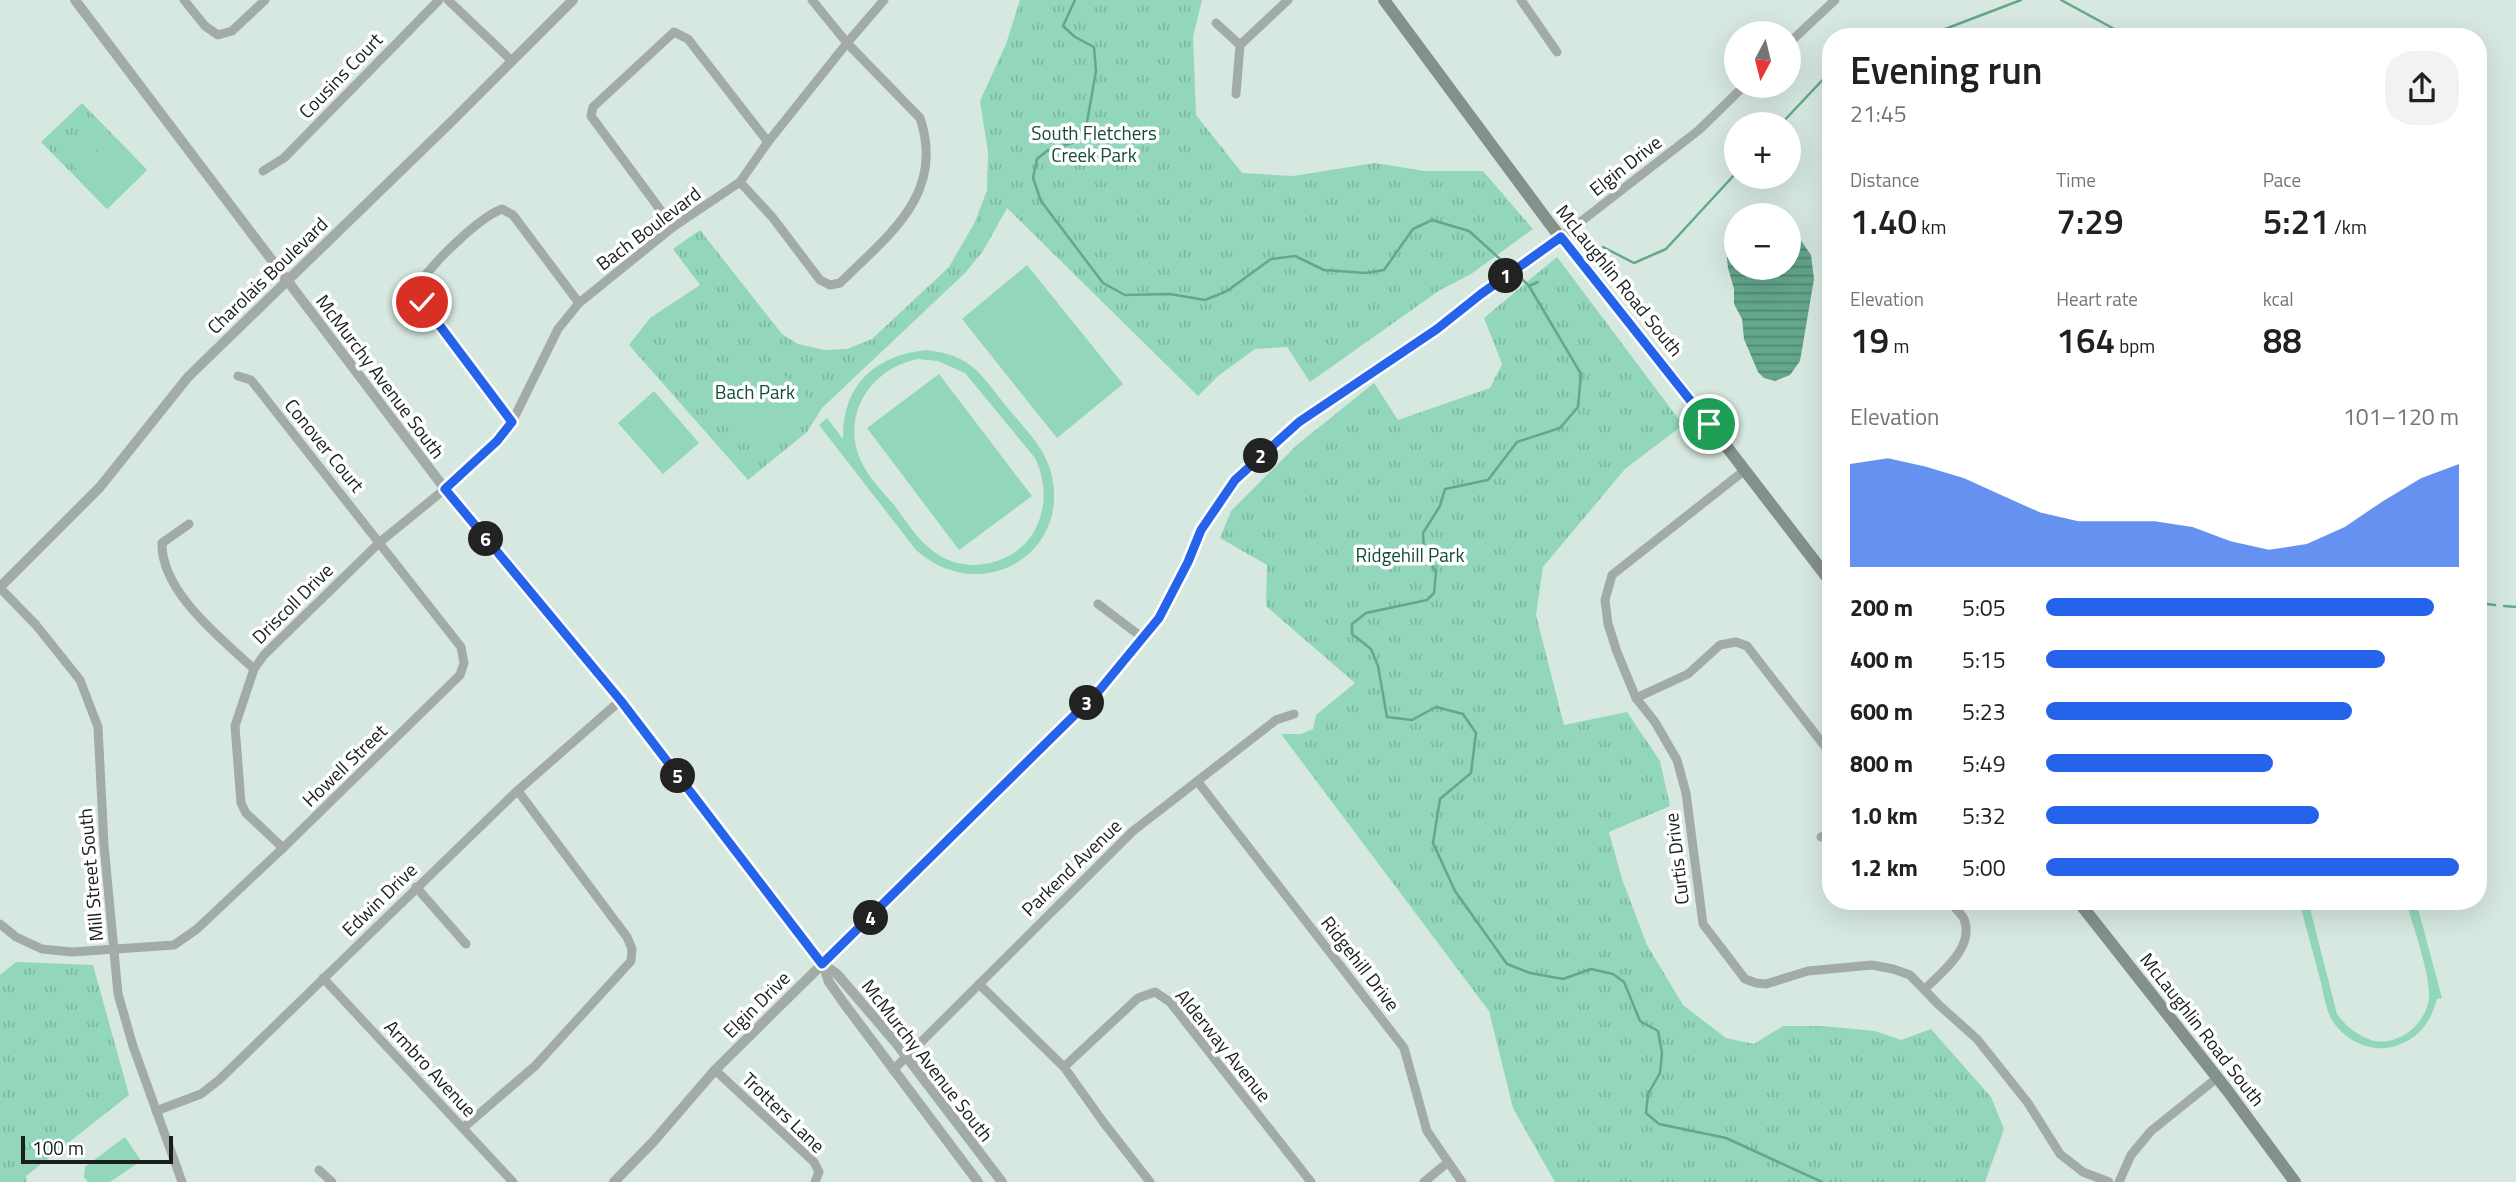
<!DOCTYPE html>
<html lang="en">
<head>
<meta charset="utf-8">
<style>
	body { margin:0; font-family:"Titillium Web",sans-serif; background:#f2f2f2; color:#202124; height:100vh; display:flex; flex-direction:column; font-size:26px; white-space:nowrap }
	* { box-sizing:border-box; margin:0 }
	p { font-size:23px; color:#757577 }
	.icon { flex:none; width:38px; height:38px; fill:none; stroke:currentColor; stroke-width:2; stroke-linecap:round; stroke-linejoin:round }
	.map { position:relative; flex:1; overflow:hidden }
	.drawer { position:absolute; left:1822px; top:28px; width:665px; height:882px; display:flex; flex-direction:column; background:#fff; border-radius:28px; box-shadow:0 7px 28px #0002 }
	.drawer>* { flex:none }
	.needle { width:46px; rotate:187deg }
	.buttons { position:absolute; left:1724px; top:21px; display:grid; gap:14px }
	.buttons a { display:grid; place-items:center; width:77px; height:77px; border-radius:50%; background:#fff; box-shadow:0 7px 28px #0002; font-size:35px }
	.scale { position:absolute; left:21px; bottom:18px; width:152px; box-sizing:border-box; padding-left:7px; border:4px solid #191f1c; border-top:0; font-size:19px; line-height:24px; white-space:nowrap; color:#191f1c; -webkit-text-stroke:5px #fff; paint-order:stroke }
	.pin { position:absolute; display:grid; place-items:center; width:60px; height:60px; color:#fff; margin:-30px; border:4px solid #fff; border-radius:50%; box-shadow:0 2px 7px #0007 }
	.km { position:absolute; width:35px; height:35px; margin:-18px; border-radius:50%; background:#222; color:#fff; font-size:19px; line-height:35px; text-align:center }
	.round { display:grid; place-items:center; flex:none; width:74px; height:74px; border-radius:28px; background:#f2f2f2 }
	.overview { display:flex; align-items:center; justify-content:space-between; height:119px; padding:0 28px }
	h1 { font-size:38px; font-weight:600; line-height:52px }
	.figures { display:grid; grid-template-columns:repeat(3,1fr); gap:10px; height:119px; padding:7px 28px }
	.figures div { display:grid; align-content:center }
	.figures b { font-size:35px; font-weight:600 }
	.figures small { font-size:19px; font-weight:400 }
	.figures p { font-size:19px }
	.chart { height:196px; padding:14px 28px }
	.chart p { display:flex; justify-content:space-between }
	.chart svg { width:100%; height:126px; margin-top:7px; fill:#2563eb; opacity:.7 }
	ul { padding:0 28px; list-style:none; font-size:23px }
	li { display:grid; grid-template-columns:112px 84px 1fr; align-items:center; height:52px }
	li i { height:18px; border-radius:9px; background:#2563eb }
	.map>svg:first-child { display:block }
	.park { fill:url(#park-tufts) }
	.pitch { fill:#92d7bb; fill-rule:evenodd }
	.water { fill:url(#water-rules) }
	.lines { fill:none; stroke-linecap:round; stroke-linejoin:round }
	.stream { stroke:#63a78c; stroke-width:2.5 }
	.minor { stroke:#a3aba7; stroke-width:9 }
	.tertiary { stroke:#a3aba7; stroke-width:10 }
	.secondary { stroke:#84908a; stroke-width:12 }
	.route-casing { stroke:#fff; stroke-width:14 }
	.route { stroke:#2563eb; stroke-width:9 }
	.labels { text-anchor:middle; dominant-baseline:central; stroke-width:7; stroke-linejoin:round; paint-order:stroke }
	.street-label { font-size:19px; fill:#191f1c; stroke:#fff }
	.park-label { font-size:19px; fill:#144c39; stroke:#fff }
</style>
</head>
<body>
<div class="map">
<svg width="2516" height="1182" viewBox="0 0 2516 1182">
	<defs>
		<pattern id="park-tufts" width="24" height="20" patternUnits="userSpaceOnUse" patternTransform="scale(1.75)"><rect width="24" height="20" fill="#92d7bb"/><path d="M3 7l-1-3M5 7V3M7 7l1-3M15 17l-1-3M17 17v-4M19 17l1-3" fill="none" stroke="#7db8a0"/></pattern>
		<pattern id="water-rules" width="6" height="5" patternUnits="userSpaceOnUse" patternTransform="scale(1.75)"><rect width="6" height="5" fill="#63a78c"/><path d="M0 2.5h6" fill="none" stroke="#518772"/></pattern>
	</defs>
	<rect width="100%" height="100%" fill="#d6e8e0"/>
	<g class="park">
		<path d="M1020,0H1202L1193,37L1196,115L1242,173L1293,176L1375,163L1424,171H1483L1533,229L1471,274L1440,290L1310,382L1287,347L1255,349L1218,376L1198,396L1007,208L983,251L965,273L822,408L807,432L748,480L629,345L650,318L700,285L673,249L700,230L782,334L798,344L824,350L847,349L872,339L949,267L975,222L987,190L988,152L980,101L1006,44Z"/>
		<path d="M82,103L147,170L107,209L41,142Z"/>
		<path d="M1557,257L1683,425L1625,469L1543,567L1536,615L1564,725L1627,712L1660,761L1670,806L1609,832L1622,879L1647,945L1683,1005L1726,1038L1754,1044L1783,1026H1822L1875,1031L1901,1040L1931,1029L1991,1097L2004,1129L1985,1182H1555L1513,1108L1489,1011L1281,734H1301L1313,729L1316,715L1355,683L1266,606L1267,565L1220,538L1231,511L1297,445L1374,383L1398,420L1490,388L1502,364L1484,318Z"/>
		<path d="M16,962L93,965L129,1095L26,1176L27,1182H0V975Z"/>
	</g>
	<g class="pitch">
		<path d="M91,123L108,139L78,170L60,154Z"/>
		<path d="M116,138L147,170L107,209L76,177Z"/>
		<path d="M1027,265L1123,384L1057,438L962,319Z"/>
		<path d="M927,350C972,356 979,372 1006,406C1023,427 1047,449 1052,477C1069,557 978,606 916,550L819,425L827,418L843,439C842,385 875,355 927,350ZM918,359L938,361L965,373L1035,458C1047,483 1047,511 1032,535C1010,567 963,575 933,551C917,539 906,521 895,506C883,492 867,476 860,459C841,413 872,368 918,359Z"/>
		<path d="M750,368C779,369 796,379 811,403L758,447H753L704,397C718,381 729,373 750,368Z"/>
		<path d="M939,374L1032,496L959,550L867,428Z"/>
		<path d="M654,391L699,443L663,474L618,423Z"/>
		<path d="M2299,901H2308L2337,1014C2345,1025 2353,1032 2366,1038C2393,1051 2427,1026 2429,997C2430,972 2413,927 2406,901H2416L2442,998L2437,999C2430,1024 2418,1040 2392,1047C2369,1053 2340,1038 2330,1016C2325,1005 2323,991 2320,979C2313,953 2306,927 2299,901Z"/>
		<path d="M125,1137L141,1161L110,1182H88L84,1177L85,1167Z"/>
	</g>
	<path class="water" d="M1789,225L1791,226L1811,255L1814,279L1800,361L1790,375L1775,381L1764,378L1758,372L1744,339L1742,319L1734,304V289L1728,268L1726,249L1736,238V268H1788Z"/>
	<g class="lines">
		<g class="stream">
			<path d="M2061,0L2129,37"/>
			<path d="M1924,37L2021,0"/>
			<path d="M1781,124L1830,72"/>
			<path d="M1048,150L1037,159L1033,178L1041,201L1103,283L1125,295L1170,294L1205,300L1227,291L1271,259L1295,256L1324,270L1366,273L1384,270L1413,229L1432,220L1469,231L1510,268"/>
			<path d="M1047,151L1084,139L1096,71L1094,47L1075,37L1063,26L1075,0"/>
			<path d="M1603,247L1634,263L1666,249L1736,173"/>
			<path d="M1515,272L1529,286L1581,374L1578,407L1560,428L1517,442L1488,480L1445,489L1440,506L1423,533L1424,551L1436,572L1434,593L1427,600L1366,613L1352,624V634L1371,649L1378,666L1387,717L1412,720L1436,707L1463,714L1476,733L1471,773L1440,799L1433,843L1455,891L1507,964L1530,973L1563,979L1591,969L1613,974L1624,982L1640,1021L1658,1031L1662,1053L1660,1073L1648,1094L1646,1113L1659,1124L1726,1138L1822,1182"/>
			<path d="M1529,286L1538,282"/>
			<path d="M2478,603L2495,605"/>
			<path d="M2504,606L2516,607"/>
		</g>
		<g class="minor">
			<path d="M184,0L205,26L218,35L232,31L265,0"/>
			<path d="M448,0L511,60"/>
			<path d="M1521,0L1557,52"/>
			<path d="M1216,23L1240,45"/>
			<path d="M1788,44L1835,0"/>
			<path d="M1236,94L1240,45L1288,0"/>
			<path d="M263,171L284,158L439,0"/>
			<path d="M740,182L773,218L820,280L830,285L840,283C887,236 946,195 920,118L847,43L884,0"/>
			<path d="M673,227L591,116L593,107L674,32L688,39L768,142"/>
			<path d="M1561,237L1699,130L1744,86"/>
			<path d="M512,422L422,302L417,288C429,266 478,218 502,209L513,215L579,303"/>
			<path d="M1745,470L1612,575L1605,600L1608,624L1617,652L1636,698L1655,722L1677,760L1686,793L1703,924L1745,979L1756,983L1766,984L1808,971L1872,965L1893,969L1910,975L1939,1005L1977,1039L2028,1103L2060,1154L2083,1172L2109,1182"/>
			<path d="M189,524L162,543C161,592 221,638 254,669"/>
			<path d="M0,588L36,625L80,680L98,727L104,845L118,994L133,1046L182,1182"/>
			<path d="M1098,604L1143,638"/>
			<path d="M1636,698L1688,674L1720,645L1736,642L1747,646L1830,753"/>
			<path d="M1198,782L1404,1048L1427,1131L1462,1182"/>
			<path d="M1821,837L1830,835"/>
			<path d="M283,848L246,813L241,803L235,726L254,669L264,655L380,542L445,489L497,441L512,422L558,329L579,303L673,227L740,182L768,142L847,43L812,0"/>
			<path d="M416,887L466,944"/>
			<path d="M0,924L16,937L42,949L72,952L174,945L197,929L283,848L460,675L464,663L461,647L251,380L238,376"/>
			<path d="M323,978L513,1182"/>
			<path d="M979,984L1064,1067L1104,1123L1150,1182"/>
			<path d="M1925,989C1942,972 1975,947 1964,919C1961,913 1953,906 1949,901"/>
			<path d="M1064,1067L1138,998L1155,992L1170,1002L1311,1182"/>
			<path d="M715,1070L814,1162L819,1172L815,1182"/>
			<path d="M893,1070L1133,831L1276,720L1294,714"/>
			<path d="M156,1111L201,1094L219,1080L516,792L621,700"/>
			<path d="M463,1128L535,1066L631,961L632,949L627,937L518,791"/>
			<path d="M319,1170L332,1182"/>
			<path d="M1424,1182L1447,1163"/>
			<path d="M2119,1182L2131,1155L2151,1131L2217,1078"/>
		</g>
		<g class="tertiary">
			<path d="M75,0L445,489L621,700L812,951L823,964L837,974L896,1043L1002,1182"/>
			<path d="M0,587L100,487L188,377L450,123L573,0"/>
			<path d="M823,964L829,982L843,1002L978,1182"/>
			<path d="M614,1182L653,1142L715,1070L1098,692L1159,618L1188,562L1201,530L1235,480L1299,422L1438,329L1481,294L1561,237"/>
		</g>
		<g class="secondary">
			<path d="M1384,0L1550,224L1673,377L1830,581"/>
			<path d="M2078,901L2227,1090L2295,1182"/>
		</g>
	</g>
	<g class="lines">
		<g class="route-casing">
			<path id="route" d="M422,302L512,422L497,441L445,489L621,701L822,964L1098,692L1159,618L1188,562L1201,530L1235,480L1299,422L1437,329L1481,294L1561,237L1709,424"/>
		</g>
		<use href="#route" class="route"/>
	</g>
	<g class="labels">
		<g class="street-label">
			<text transform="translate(340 75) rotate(-46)">Cousins Court</text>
			<text transform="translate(1625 165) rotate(-38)">Elgin Drive</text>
			<text transform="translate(648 228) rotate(-37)">Bach Boulevard</text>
			<text transform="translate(267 275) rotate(-44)">Charolais Boulevard</text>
			<text transform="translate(1620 280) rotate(51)">McLaughlin Road South</text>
			<text transform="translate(381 376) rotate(53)">McMurchy Avenue South</text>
			<text transform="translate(325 445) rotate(51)">Conover Court</text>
			<text transform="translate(292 603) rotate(-45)">Driscoll Drive</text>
			<text transform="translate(344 765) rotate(-44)">Howell Street</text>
			<text transform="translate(1676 859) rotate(-97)">Curtis Drive</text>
			<text transform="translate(1071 867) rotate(-44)">Parkend Avenue</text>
			<text transform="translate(90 875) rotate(-95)">Mill Street South</text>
			<text transform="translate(379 899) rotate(-44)">Edwin Drive</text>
			<text transform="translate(1361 963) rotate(52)">Ridgehill Drive</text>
			<text transform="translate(756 1004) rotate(-45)">Elgin Drive</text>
			<text transform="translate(2203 1029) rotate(52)">McLaughlin Road South</text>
			<text transform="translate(1224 1045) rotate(51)">Alderway Avenue</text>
			<text transform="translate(928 1060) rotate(52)">McMurchy Avenue South</text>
			<text transform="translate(431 1068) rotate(47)">Armbro Avenue</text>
			<text transform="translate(784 1112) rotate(44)">Trotters Lane</text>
		</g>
		<g class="park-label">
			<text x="1094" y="132">South Fletchers<tspan x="1094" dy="22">Creek Park</tspan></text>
			<text x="755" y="391">Bach Park</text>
			<text x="1410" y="554">Ridgehill Park</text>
		</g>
	</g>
</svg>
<div class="buttons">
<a><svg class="needle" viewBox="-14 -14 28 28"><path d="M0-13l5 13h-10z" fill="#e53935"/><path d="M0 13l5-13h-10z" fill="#757577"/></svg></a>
<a>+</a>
<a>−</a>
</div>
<div class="scale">100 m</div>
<div class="pin" style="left:1709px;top:424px;background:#1e9e55"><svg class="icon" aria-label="arrive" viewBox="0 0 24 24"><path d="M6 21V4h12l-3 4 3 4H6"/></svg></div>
<div class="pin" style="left:422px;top:302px;background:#d93025"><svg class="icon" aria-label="check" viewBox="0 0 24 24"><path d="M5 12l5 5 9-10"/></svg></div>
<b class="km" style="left:1506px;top:276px">1</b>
<b class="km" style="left:1261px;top:456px">2</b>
<b class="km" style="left:1087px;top:703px">3</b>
<b class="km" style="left:871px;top:918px">4</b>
<b class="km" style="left:678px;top:776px">5</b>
<b class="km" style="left:486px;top:539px">6</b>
<section class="drawer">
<div class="overview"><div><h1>Evening run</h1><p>21:45</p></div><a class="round"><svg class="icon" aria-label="share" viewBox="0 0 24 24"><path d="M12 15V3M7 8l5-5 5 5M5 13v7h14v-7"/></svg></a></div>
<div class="figures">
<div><p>Distance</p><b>1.40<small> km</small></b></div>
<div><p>Time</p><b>7:29</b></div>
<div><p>Pace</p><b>5:21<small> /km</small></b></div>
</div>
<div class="figures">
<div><p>Elevation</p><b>19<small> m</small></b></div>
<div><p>Heart rate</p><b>164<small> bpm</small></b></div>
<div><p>kcal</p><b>88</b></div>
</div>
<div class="chart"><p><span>Elevation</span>101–120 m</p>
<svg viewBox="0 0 160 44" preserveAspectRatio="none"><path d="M0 44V8L10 6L20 9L30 13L40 19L50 25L60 28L70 28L80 28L90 30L100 35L110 38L120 36L130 30L140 21L150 13L160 8V44z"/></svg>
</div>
<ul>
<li><b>200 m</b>5:05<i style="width:94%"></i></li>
<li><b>400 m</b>5:15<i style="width:82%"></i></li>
<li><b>600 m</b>5:23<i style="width:74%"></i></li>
<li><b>800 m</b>5:49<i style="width:55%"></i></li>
<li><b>1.0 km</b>5:32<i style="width:66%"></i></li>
<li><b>1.2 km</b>5:00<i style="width:100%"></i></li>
</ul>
</section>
</div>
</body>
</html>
